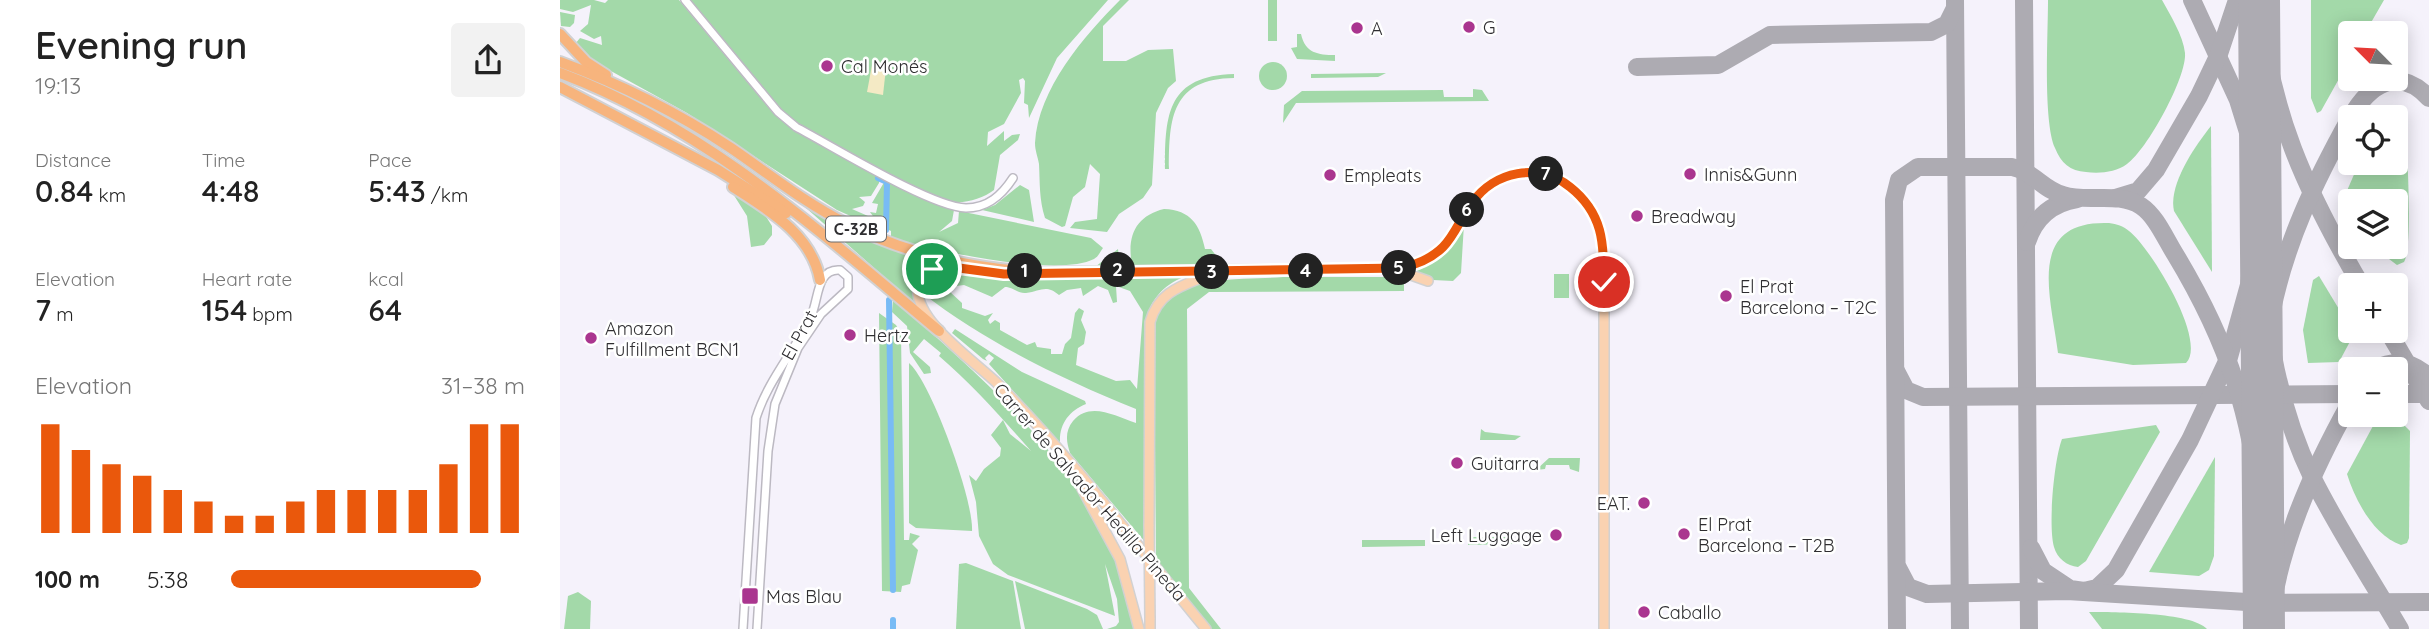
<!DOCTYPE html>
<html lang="en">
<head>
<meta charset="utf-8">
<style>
	body { margin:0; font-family:Quicksand,sans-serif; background:#f2f2f2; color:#222; height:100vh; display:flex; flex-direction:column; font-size:26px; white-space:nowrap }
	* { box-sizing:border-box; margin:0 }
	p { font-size:23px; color:#767676 }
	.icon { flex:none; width:38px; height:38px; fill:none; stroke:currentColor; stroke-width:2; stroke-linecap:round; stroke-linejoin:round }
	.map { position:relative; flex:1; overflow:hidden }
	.panel { display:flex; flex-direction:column; background:#fff; width:560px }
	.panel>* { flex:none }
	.needle { width:46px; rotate:294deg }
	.buttons { position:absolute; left:1778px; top:21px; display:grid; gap:14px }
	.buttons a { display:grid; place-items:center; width:70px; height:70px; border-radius:7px; background:#fff; box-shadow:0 4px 18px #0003; font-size:35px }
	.pin { position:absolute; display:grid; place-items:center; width:60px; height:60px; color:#fff; margin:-30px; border:4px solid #fff; border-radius:50%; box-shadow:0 2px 7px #0007 }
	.km { position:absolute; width:35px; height:35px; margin:-18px; border-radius:50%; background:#222; color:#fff; font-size:19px; line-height:35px; text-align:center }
	.round { display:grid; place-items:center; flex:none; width:74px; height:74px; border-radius:7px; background:#f2f2f2 }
	.overview { display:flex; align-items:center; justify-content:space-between; height:119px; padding:0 35px }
	h1 { font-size:38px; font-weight:600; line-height:52px }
	.metrics { display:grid; grid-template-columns:repeat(3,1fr); gap:10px; height:119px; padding:7px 35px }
	.metrics div { display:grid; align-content:center }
	.metrics b { font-size:30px; font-weight:600 }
	.metrics small { font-size:19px; font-weight:400 }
	.metrics p { font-size:19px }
	.chart { height:196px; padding:14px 35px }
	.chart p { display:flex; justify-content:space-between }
	.chart svg { width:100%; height:126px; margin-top:7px; stroke:#ea580c; stroke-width:6 }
	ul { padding:0 35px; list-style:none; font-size:23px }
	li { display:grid; grid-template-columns:112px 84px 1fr; align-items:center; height:52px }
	li i { height:18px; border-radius:9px; background:#ea580c }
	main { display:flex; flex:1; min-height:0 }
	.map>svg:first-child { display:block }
	.green { fill:#a3d9a9; fill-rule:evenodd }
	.sand { fill:#f4eac5 }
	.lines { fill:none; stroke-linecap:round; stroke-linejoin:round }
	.canal { stroke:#78bbf5; stroke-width:6 }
	.taxiway { stroke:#adabb2; stroke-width:18 }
	.runway { stroke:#adabb2; stroke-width:42 }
	.minor-casing { stroke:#bcb9c2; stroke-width:10 }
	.major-casing { stroke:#d1d1d2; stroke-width:12 }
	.highway-casing { stroke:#d1d1d2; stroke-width:14 }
	.minor { stroke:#fff; stroke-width:7 }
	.major { stroke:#fad2b1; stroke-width:9 }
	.highway { stroke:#f7b47d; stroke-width:10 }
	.major-bridge-casing { stroke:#d1d1d2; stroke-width:12; stroke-linecap:butt }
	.major-bridge { stroke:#fad2b1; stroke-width:9 }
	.route-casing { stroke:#fff; stroke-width:14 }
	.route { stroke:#ea580c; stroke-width:9 }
	.poi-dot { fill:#aa368f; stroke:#fff; stroke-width:2.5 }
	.labels { text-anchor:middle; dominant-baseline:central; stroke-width:5; stroke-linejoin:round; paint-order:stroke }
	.shield { fill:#fff; stroke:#6d6d6f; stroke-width:2 }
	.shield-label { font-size:16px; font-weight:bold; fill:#2f2e31 }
	.poi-label { font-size:18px; fill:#2f2e31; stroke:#fff; text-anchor:start }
	.street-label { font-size:18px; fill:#2f2e31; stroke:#fff }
</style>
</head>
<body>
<main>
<section class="panel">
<div class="overview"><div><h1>Evening run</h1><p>19:13</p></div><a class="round"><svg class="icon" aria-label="share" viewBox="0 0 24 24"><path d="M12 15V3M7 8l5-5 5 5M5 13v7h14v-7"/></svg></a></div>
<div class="metrics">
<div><p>Distance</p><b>0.84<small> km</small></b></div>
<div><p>Time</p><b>4:48</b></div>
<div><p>Pace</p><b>5:43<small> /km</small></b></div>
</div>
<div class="metrics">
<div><p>Elevation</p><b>7<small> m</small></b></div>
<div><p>Heart rate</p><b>154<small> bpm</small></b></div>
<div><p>kcal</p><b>64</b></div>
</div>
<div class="chart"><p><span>Elevation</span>31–38 m</p>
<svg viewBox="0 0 160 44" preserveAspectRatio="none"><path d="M5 44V6M15 44V15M25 44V20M35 44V24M45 44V29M55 44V33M65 44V38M75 44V38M85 44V33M95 44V29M105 44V29M115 44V29M125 44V29M135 44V20M145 44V6M155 44V6"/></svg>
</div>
<ul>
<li><b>100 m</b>5:38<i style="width:85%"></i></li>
</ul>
</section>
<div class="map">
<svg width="1869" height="629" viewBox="0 0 1869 629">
	<rect width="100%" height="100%" fill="#f5f2fb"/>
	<g class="green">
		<path d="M0,0H34L45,3L48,0H119L214,114L235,131L320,175L319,183L311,196L299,197L305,202L303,206L292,209L308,216L313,226L277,210L127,113L31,60L15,44L20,38L42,45L41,36L34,39L20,31L28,24L31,5L13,12L0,9Z"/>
		<path d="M130,0H548L497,58L469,118L468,105L464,103L465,81L463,78L459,80L461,93L444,124L428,132L427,146L444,131V141L452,135L460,134L458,140L440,155L434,190C424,198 407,203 395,202C377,201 241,130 227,116C191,82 161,39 130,0Z"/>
		<path d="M560,0H569L543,26V61H566L588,50L613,49L616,81L608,88L596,113L592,185L583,198L559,214L547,232L510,228L515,222L537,219L540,174L530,164L525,187L513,197L505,226L502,227L485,218C479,199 480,183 479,164C478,157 475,151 475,143C478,89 524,36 560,0Z"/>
		<rect x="708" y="0" width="9" height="41"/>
		<path d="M1488,0H1602C1610,15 1623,35 1625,53C1627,77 1587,150 1567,164C1556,172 1540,174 1526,172C1510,171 1501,163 1495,148C1483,121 1488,34 1488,0Z"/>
		<path d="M1751,0H1824L1805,33H1790V59L1761,111L1757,113L1751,98Z"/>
		<path d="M0,12L15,15L14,23L10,27L1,26Z"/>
		<path d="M737,34H741C745,53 758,55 775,55V61L737,59L731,48L737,47Z"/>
		<circle cx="713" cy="76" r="14"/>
		<path d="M826,73L818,77L751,78V74Z"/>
		<path d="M674,74V78C612,79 609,117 609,169H605C605,113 608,76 674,74Z"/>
		<path d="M913,89L922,90L929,101L736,103L723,123L724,105L742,91L883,90L884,97H913Z"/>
		<path d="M1836,123L1846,129C1847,151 1853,248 1844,262L1837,265L1813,247H1836V201H1790V205L1786,193L1799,163H1836Z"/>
		<path d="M1651,126L1652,271V272L1614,211C1608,185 1635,146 1651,126Z"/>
		<path d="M326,179L394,210L392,221L379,232L398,223L399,211L531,238L543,248C540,252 539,256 534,259C497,278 372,250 331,238V231L320,226L310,212L316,213L318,204L312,203Z"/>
		<path d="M460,185L469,190L474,222L422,210L435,205Z"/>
		<path d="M170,189L205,215L212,226V235L204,245L191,247L187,216Z"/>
		<path d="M237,200L291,230L364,261L367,267L356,282L354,303Z"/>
		<path d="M604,209C631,210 640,225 645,249H651L664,266L535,267L558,249L559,258H571C568,232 579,215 604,209Z"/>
		<path d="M1549,223C1557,224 1563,226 1569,231C1590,247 1648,341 1626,363L1573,365L1498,353C1491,297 1465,220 1549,223Z"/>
		<path d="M904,224L901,273L893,281L873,280L853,271L888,248Z"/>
		<path d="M379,271L473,278L624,277C603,285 589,301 585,324L586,543L510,453C506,441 505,431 513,421C530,401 555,416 576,423V409C500,378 427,343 362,293L367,277ZM404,285L432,297L445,287C453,287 458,294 466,293C481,291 486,284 499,295L507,290L521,288L523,296L538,286L548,290L553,303L557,302L556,286L570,291L583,312L577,389L570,380L556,381L516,365L518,348L524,344L526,332L521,320L524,311L519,308L515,313L511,338L505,344L502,354H491V349L477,347L475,342L467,345L440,330V323L435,320L430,324L428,320L433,313L425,316L402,308V303L389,291V287Z"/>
		<rect x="994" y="274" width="15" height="24"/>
		<path d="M1759,276L1794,334L1779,362L1748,363L1743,330L1753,280Z"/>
		<path d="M723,277H844V291L649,292L627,309L629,588L661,629H651L596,563L594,327C597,319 597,308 602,302C625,275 690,280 723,277Z"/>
		<path d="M333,299C420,376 511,452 557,562C565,583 570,607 576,629H547L556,626L559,622L557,599L545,564L555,616L448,575L433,564L419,536L416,502L409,475L416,481L424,469L440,456L441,448L431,435L443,420L450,434L471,451C442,418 412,384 379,356L381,353L364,339L353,352L370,367L371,373L364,374L350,353L347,326L332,312Z"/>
		<path d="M319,313L336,325L341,334L344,540H349L350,533L360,536L352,544L358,550L350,584L342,586L341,592L322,591Z"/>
		<path d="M395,329L462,372L525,401L526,404C509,411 499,424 500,443L429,364L434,358L429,354L425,358L427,361L423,359L392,333Z"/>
		<path d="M349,363C371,382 414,501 412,531L356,528L349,523Z"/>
		<path d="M1842,423L1850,431L1849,538L1847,543L1841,545C1814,536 1795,500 1787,474L1813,426Z"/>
		<path d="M1596,425L1600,432L1526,561L1518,567C1507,566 1497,558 1494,547C1488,526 1494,460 1502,439Z"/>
		<path d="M921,429L925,432L961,436L955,440H920Z"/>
		<path d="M1655,457L1654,556L1649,570L1639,576L1589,572Z"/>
		<path d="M989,458H1020L1019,472L1010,469L1009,465H986L985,469L976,470Z"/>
		<path d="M908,537H952L955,541L953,544L908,545Z"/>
		<path d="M802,540H865V546L802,547Z"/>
		<path d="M406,563L453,581L461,629H396L399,564Z"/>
		<path d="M455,581L527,609L537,615L543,629H465Z"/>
		<path d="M18,592L31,601L30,629H4L8,596Z"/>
		<path d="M1529,612C1554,612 1631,612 1647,629H1542Z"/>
	</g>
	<path class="sand" d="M312,65L326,68L323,95L307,92Z"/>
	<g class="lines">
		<g class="canal">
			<path d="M318,178L327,182L326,230"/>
			<path d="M329,300L333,590"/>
			<path d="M333,620V629"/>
		</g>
		<g class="taxiway">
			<path d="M1395,0L1400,629"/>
			<path d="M1464,0L1469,629"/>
			<path d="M1632,0L1678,100L1700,171"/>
			<path d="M1700,0C1708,110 1746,191 1801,285"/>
			<path d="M1077,67L1158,65L1210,35L1371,32L1387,24L1395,8"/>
			<path d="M1791,117C1809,85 1838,65 1869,98"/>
			<path d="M1555,198L1578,191L1596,170L1639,96L1659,54L1677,0"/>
			<path d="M1467,242C1475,217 1492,203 1517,199"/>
			<path d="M1702,255C1705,332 1718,407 1752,477C1778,529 1811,579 1840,629"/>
			<path d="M1711,315C1725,243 1755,181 1790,118"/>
			<path d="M1828,331L1869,401"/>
			<path d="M1815,369C1835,359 1853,362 1869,377"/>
			<path d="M1336,371L1346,390L1363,397L1790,394"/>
			<path d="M1836,394H1869"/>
			<path d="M1702,419L1706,353"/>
			<path d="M1703,537L1704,603"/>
			<path d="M1471,548L1483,571L1510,589L1524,591L1537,588L1556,570L1630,440L1669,357L1689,285L1700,191"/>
			<path d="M1338,568L1348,587L1367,594L1507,591L1703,603L1869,602"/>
			<path d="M1337,629L1334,200L1339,180L1358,167H1452C1473,171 1483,190 1503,195C1528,203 1558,191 1581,206C1596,216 1605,238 1615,254C1670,345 1692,417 1703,524"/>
			<path d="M1708,629C1719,546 1750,475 1790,403"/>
		</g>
		<path class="runway" d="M1699,0L1704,629"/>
		<g class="minor-casing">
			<g id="minor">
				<path d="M125,0L218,112L236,127C272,146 371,207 406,208C428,208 442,195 453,178"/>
				<path d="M183,629L196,418C208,380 235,351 251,316C259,300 256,268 280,270L288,277V289L261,314L238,348L215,404L208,451L197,629"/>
			</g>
		</g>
		<g class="major-casing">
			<g id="major">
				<path d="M837,270L868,281"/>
				<path d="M420,271C397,268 371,259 358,285C352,320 416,362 439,385C514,460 578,547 646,629"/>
				<path d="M455,272L840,268C856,265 871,259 883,247C896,234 902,217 912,202C933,172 975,163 1007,184C1049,213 1044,255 1044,300"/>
				<path d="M520,485L560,559L579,629"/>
				<path d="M589,526L590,322C599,289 626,285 653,273"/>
				<path d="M590,618V629"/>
				<path d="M1044,629V308"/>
			</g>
		</g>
		<g class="highway-casing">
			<g id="highway">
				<path d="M0,34L26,62L46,75"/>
				<path d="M0,62C60,84 118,113 171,148C209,174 245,203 287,224C341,251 400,266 460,271"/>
				<path d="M0,73C147,128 260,232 379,331"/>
				<path d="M0,87L158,170L226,213"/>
				<path d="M173,187C209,210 252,235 260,280"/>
			</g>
		</g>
		<use href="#minor" class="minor"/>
		<use href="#major" class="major"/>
		<use href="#highway" class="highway"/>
		<g class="major-bridge-casing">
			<path id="major-bridge" d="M589,526L590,618"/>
		</g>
		<use href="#major-bridge" class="major-bridge"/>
	</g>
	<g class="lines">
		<g class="route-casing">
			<path id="route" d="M372,269L384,266L444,274L840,268C856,265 871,259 883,247C895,235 901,217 912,203C934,171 979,162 1010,187C1043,213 1044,243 1044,282"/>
		</g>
		<use href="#route" class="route"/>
	</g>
	<g class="poi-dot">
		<circle cx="909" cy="27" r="7"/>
		<circle cx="797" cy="28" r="7"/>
		<circle cx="267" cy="66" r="7"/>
		<circle cx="1130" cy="174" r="7"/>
		<circle cx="770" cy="175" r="7"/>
		<circle cx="1077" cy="216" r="7"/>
		<circle cx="1166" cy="296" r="7"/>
		<circle cx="290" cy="335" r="7"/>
		<circle cx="31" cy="338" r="7"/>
		<circle cx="897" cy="463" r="7"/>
		<circle cx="1084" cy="503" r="7"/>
		<circle cx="1124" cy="534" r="7"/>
		<circle cx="996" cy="535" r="7"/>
		<rect x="181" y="587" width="18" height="18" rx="3.5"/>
		<circle cx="1084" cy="612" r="7"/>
	</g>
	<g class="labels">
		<rect class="shield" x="266" y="216.5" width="60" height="25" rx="5"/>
		<g class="shield-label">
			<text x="296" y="229">C-32B</text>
		</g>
		<g class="poi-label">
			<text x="923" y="27">G</text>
			<text x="811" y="28">A</text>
			<text x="281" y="66">Cal Monés</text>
			<text x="1144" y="174">Innis&amp;Gunn</text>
			<text x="784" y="175">Empleats</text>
			<text x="1091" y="216">Breadway</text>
			<text x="1180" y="286">El Prat<tspan x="1180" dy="21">Barcelona – T2C</tspan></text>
			<text x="45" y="328">Amazon<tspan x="45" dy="21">Fulfillment BCN1</tspan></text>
			<text x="304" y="335">Hertz</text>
			<text x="911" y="463">Guitarra</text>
			<text x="1070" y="503" text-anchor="end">EAT.</text>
			<text x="1138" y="524">El Prat<tspan x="1138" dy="21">Barcelona – T2B</tspan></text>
			<text x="982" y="535" text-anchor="end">Left Luggage</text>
			<text x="206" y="596">Mas Blau</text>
			<text x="1098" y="612">Caballo</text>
		</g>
		<g class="street-label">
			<text transform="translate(239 335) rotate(-61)">El Prat</text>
			<text transform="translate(530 492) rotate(49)">Carrer de Salvador Hedilla Pineda</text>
		</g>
	</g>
</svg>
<div class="buttons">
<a><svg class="needle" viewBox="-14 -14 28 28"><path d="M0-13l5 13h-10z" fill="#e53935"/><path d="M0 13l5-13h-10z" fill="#767676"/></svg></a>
<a><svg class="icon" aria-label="locate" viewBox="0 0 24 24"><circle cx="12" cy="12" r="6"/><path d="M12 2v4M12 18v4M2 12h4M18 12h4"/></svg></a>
<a><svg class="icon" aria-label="layers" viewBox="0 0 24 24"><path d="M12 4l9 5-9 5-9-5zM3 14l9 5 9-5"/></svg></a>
<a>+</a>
<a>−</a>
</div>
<div class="pin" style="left:372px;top:269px;background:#1e9e55"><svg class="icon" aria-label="arrive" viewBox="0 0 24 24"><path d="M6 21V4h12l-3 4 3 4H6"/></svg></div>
<div class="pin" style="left:1044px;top:282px;background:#d93025"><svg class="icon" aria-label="check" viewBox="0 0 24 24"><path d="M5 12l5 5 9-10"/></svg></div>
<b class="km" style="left:465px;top:271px">1</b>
<b class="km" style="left:558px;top:270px">2</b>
<b class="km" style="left:652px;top:272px">3</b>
<b class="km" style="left:746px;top:271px">4</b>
<b class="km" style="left:839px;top:268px">5</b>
<b class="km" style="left:907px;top:210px">6</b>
<b class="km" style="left:986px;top:174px">7</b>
</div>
</main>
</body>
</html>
